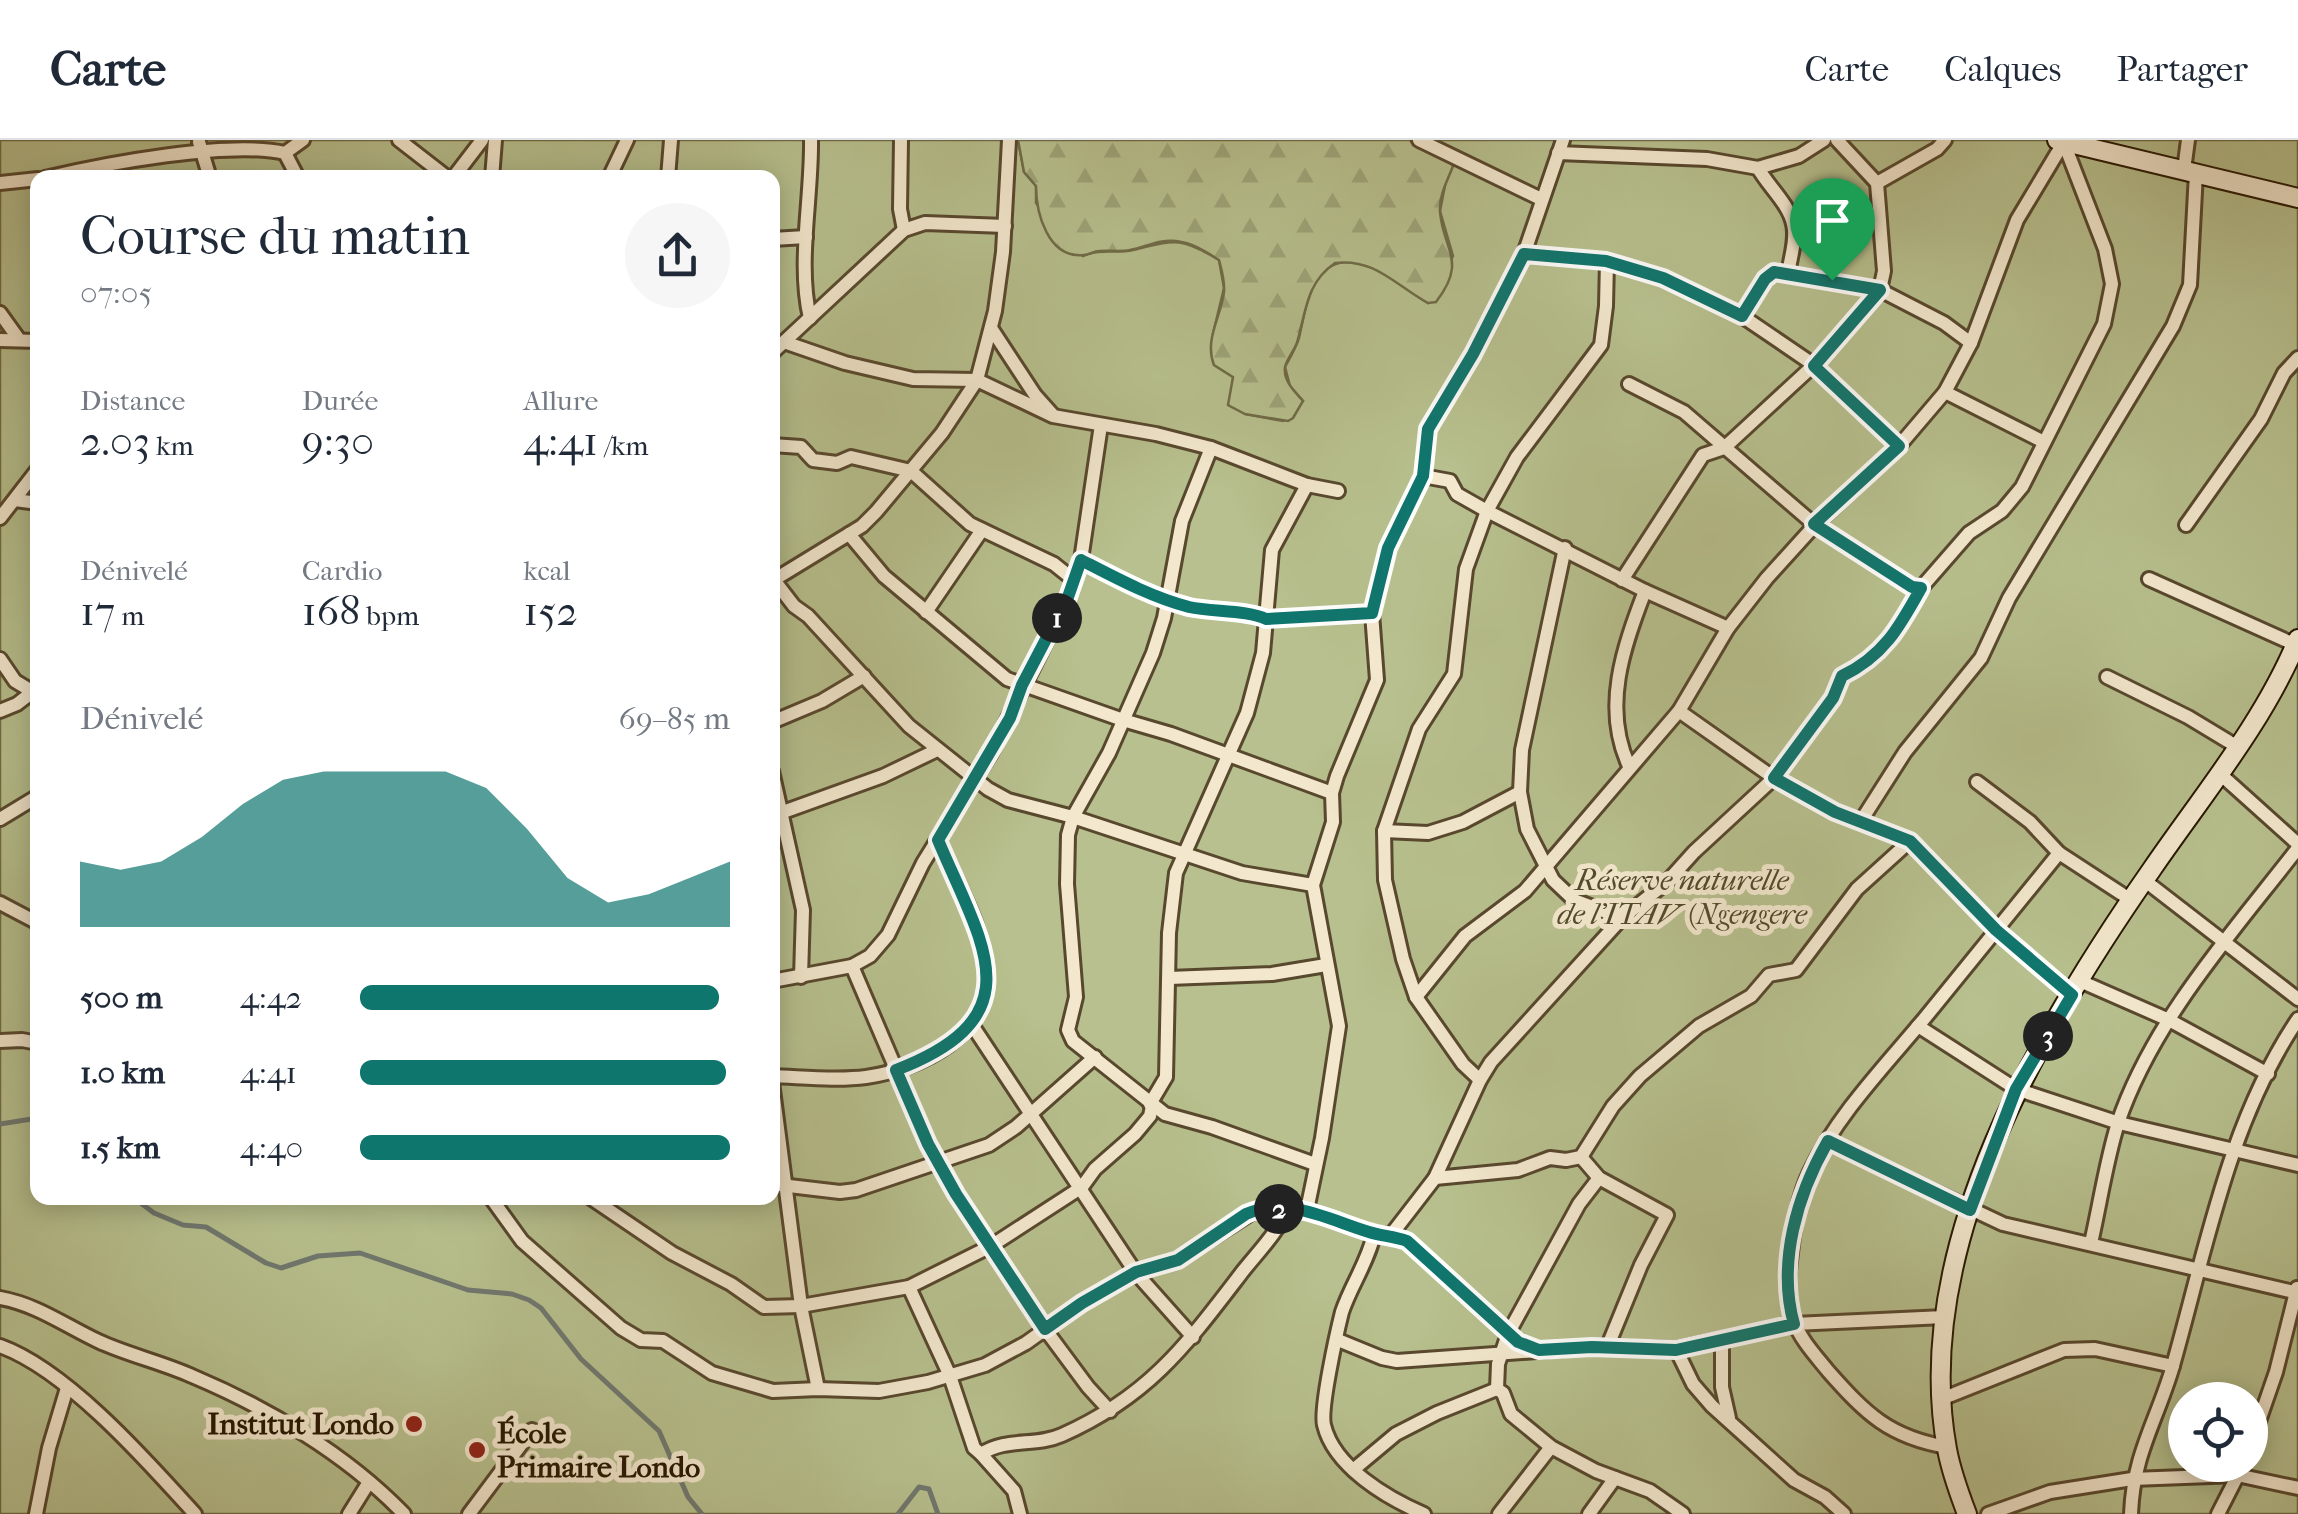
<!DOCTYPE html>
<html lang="fr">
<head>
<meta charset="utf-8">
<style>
	body { margin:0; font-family:"IM FELL French Canon",serif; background:#f6f6f7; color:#1f2937; height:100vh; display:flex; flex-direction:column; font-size:38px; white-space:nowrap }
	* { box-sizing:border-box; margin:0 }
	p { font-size:32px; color:#747a83 }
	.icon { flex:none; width:55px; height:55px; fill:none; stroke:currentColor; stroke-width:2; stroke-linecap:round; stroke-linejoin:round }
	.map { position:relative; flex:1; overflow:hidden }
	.panel { position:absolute; left:30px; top:30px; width:750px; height:1035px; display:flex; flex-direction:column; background:#fff; border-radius:20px; box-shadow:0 5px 25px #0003 }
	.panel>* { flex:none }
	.tools { position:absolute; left:2168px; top:1242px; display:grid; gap:20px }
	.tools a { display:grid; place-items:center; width:100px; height:100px; border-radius:50%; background:#fff; box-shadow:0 5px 25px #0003; font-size:50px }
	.pin { position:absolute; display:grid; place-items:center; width:85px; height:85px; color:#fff; margin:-102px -42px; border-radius:50% 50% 50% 0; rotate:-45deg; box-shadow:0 0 10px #0007 }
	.pin .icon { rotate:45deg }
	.km { position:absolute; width:50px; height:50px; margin:-25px; border-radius:50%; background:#222; color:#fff; font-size:28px; line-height:50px; text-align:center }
	.round { display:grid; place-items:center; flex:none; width:105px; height:105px; border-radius:52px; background:#f6f6f7 }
	.head { display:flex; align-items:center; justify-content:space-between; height:170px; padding:0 50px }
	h1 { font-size:55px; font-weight:600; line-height:75px }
	.figures { display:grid; grid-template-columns:repeat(3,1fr); gap:15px; height:170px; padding:10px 50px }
	.figures div { display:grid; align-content:center }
	.figures b { font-size:42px; font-weight:600 }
	.figures small { font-size:28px; font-weight:400 }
	.figures p { font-size:28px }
	.chart { height:280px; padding:20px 50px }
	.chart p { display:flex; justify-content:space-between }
	.chart svg { width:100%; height:180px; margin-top:10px; fill:#0f766e; opacity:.7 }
	ul { padding:0 50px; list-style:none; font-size:32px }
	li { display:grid; grid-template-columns:160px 120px 1fr; align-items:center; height:75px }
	li i { height:25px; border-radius:12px; background:#0f766e }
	header { display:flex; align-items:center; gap:60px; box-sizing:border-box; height:140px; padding:0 50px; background:#fff; border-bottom:2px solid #e0e1e3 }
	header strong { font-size:48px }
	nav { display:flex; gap:55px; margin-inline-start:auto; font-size:35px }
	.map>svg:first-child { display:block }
	.green { fill:#b7c08e; stroke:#6f6c48; stroke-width:2.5; fill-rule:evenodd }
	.forest { fill:url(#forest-firs); stroke:#6f6c48; stroke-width:2.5 }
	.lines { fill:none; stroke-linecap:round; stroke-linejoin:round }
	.stream { stroke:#70786f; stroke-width:5 }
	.street-casing { stroke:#58482e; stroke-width:18 }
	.secondary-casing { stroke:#271701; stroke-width:22 }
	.street { stroke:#f3e8ce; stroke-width:12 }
	.secondary { stroke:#f3e8ce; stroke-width:18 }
	.route-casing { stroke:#fff; stroke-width:20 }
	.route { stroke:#0f766e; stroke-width:12 }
	.poi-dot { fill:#8f2418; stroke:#f3e8ce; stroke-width:4 }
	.labels { text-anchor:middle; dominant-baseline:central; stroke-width:10; stroke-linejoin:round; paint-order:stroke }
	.park-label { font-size:30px; font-style:italic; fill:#524a2b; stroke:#f3e8ce }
	.poi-label { font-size:30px; font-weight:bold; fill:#271701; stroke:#f3e8ce; text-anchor:end }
</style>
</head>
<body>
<header>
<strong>Carte</strong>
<nav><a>Carte</a><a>Calques</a><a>Partager</a></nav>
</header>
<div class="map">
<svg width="2298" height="1374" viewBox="0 0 2298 1374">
	<defs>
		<pattern id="forest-firs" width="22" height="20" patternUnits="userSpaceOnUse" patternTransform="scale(2.5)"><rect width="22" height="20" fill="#b7c08e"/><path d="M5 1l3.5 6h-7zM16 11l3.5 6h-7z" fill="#9da479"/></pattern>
	</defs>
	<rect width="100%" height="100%" fill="#eddbb4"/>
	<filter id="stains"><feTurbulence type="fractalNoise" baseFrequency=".002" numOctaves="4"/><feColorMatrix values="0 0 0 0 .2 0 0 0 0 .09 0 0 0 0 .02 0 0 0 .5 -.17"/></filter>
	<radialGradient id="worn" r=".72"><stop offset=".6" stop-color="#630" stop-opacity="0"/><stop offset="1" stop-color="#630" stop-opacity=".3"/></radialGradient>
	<path class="green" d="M0,0H1018L1024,32L1036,46V63L1083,116C1100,108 1116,114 1133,110C1174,100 1180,96 1219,120L1224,148L1213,194L1214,225L1233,237L1245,274L1283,281L1303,261L1290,246L1285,227C1290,218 1296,208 1299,198C1307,161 1314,108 1368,125C1390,132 1407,151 1428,163L1453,116L1440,71L1450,20L1409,0H2298V1374H0ZM38,38H772V1058H38ZM2185,1260H2250V1325H2185Z"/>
	<path class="forest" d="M1018,0H1409L1450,21L1453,26C1447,42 1439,55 1440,72C1443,110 1468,121 1436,162L1428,163C1395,145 1375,118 1335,123C1307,142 1306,170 1298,199C1296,209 1287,218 1285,227C1283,241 1295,252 1303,261L1293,278L1288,281L1245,274L1228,265L1233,237L1214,225C1204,200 1221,177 1224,152C1225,141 1222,131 1219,120C1205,111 1193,103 1176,101C1159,99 1146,107 1130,110C1120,112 1109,110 1099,111C1094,111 1089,115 1084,115C1048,119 1036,73 1036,46L1024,32Z"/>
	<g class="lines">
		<g class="stream">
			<path d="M0,984L38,978"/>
			<path d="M134,1058L154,1073L183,1085L206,1087L266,1123L281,1128L318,1116L360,1113L468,1150L512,1154L529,1160L541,1168L581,1219L659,1291L688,1357L702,1374"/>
			<path d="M898,1374L919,1347L929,1349L938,1374"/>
		</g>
		<g class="street-casing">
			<g id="street">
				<path d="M399,0L448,38"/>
				<path d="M901,0L900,69L904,90"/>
				<path d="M1419,0L1541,59"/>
				<path d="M199,2L210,38"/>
				<path d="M285,13L303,0"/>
				<path d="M1558,13L1707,19L1758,28L1799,16L1824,0"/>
				<path d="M2184,30L2188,0"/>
				<path d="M45,38C104,24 230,0 285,13L298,38"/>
				<path d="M453,38L482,0"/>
				<path d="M492,38L495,0"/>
				<path d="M609,38L627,0"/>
				<path d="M668,38L671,0"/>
				<path d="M0,43L38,39"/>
				<path d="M1877,43L1937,9L1945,0"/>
				<path d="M772,99L806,97"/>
				<path d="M1524,114L1607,121L1663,138L1742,176L1814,225L1899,306"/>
				<path d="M1788,134L1880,150L1944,183L1971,203"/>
				<path d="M0,173L18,198"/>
				<path d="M1742,176L1765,139L1774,133L1788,134C1790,119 1797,99 1793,84C1789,64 1768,46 1758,28"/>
				<path d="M810,178C797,123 812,57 811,0"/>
				<path d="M991,188L1035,255L1052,274"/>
				<path d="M0,200L38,201"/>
				<path d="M784,202L845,223L913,239L977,240L1053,276L1156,294L1211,308L1307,345L1338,351"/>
				<path d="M772,213L904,90L925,83L1005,86"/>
				<path d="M1945,252L2044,302"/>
				<path d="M772,305L801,307L813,320L837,323L851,317L911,331L970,384L1054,424L1074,440"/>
				<path d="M1211,308L1182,381L1164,478L1153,513L1109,613L1073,677L1068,695L1067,744L1076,857L1068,890L1073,901L1165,974L1212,987L1315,1024"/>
				<path d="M1423,336L1450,341L1457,354L1487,371L1645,451L1728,488"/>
				<path d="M15,360L38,363"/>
				<path d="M0,378L38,329"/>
				<path d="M2186,385L2261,279L2284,233L2298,218"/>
				<path d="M849,394L884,436L1007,539L1123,580L1171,594L1332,653"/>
				<path d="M1565,408L1522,610L1520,652L1527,689L1553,740L1574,760L1622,778"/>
				<path d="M1081,420C1116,438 1151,457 1189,467C1212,472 1250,471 1266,479L1372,473"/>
				<path d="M2149,439L2296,505"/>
				<path d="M774,440L794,466L808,476L909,586L988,649L1008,660L1073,677L1242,733L1313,745"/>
				<path d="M1622,440L1703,315L1724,308L1814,225L1880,150L1884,131L1877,43L1837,0"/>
				<path d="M772,441L862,386L876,372L942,293L977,240L995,171L1003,112L1009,0"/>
				<path d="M1921,448L1969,393L2002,371L2022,347L2104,184L2112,144L2105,109L2064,3"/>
				<path d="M926,472L982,390"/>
				<path d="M0,519L15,541L38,555"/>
				<path d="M2107,537L2188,577L2236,606"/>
				<path d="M0,571L17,564L35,550"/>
				<path d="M1679,571L1774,638L1835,672L1910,701L1996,790L2072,855"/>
				<path d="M772,582L822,561L864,536"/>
				<path d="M1629,626C1602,568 1623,508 1645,451"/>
				<path d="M772,631L803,770L801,837"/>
				<path d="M2219,633L2298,704"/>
				<path d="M1977,642L2030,682L2059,713L2131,760"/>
				<path d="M772,676L883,636L937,610"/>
				<path d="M0,679L38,656"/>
				<path d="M1861,681L1905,612L1981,518L2009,458L2173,186L2190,145L2196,33"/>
				<path d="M1384,691L1428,693L1463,682L1520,652"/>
				<path d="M2144,740L2298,859"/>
				<path d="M0,763L38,783"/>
				<path d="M852,826L928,1004L956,1054L1045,1189L1088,1247L1110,1271"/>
				<path d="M1169,838L1272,834L1326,825"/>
				<path d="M772,841L852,826L870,816L888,795L923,723L991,613L1068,457L1081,420L1101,285"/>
				<path d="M2080,841L2169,880L2268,934"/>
				<path d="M1416,857L1465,796L1525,751L1679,571L1728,488L1767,438L1815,385L1899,306L1945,252L1971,203L2017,80L2065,0"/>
				<path d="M972,885L1136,1133L1193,1197"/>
				<path d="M1918,886L2016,949L2119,983L2298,1025"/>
				<path d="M0,901L22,900L38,903"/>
				<path d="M772,936C802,937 836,941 866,937C921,929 992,895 986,830C983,785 955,741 938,699"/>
				<path d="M1480,940L1463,924L1416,857L1403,819L1385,740L1384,691L1419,589L1454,534L1466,429L1487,371L1517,317L1601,205L1606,166L1607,121"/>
				<path d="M772,942L801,1166L818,1249"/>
				<path d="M1150,964L1166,937L1169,793L1176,733L1247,573L1263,513L1272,410L1307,345"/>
				<path d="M1827,1001L2003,1084L2298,1153"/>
				<path d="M1581,1017L1599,1038L1667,1075L1641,1125L1607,1208"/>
				<path d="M1435,1038L1518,1030L1550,1018L1566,1020L1581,1017L1613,966L1640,936L1699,886L1751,856L1769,835L1796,830L1857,749L1910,701"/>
				<path d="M1599,1038L1579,1064L1508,1194L1498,1224L1497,1249L1503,1253L1511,1274L1551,1307L1596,1331L1650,1351L1683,1374"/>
				<path d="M772,1044L840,1052L856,1050L989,1005L1016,987L1095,917"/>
				<path d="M491,1058L522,1101L621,1188L641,1200L663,1201L712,1233L773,1251L818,1249L879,1251L928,1242L985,1225L1026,1203L1082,1163L1136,1133L1178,1120L1256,1070H1307L1374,1094L1391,1095L1407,1101L1518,1202L1539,1210"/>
				<path d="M591,1058L672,1113L731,1144L764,1167L801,1166L909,1147L991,1106L1082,1047L1095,1029L1135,994L1150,976L1152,966"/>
				<path d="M1307,1070L1322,998L1339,886L1313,745L1333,682L1332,653L1337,636L1377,540L1372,473L1388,408L1423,336L1428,289L1473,214L1524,114L1563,0"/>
				<path d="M1374,1094C1368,1122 1351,1145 1342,1172C1337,1192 1320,1268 1324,1285C1334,1327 1387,1358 1424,1374"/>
				<path d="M1391,1095L1435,1038L1480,940L1491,922L1622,778L1667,742L1694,712L1774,638L1833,558L1842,535C1884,517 1900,486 1921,448L1913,447L1815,385L1684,272L1629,244"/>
				<path d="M2091,1103C2100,1064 2106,1021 2118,983C2153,880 2232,793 2298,708"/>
				<path d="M909,1147L950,1236L974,1308L981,1314C1007,1297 1035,1307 1062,1295C1150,1256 1187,1204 1243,1131C1259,1111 1278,1092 1288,1068"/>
				<path d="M0,1158C38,1165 64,1185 98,1201C128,1215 161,1222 192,1236C268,1268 346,1314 404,1374"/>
				<path d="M1338,1200L1382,1218L1397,1221L1592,1207L1676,1209L1794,1184L1944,1177"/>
				<path d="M1722,1201V1247L1729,1278"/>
				<path d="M0,1206C67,1230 147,1321 195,1374"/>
				<path d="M1676,1209L1693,1244L1712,1266L1794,1340L1825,1357L1844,1374"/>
				<path d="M1944,1258L2064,1210L2095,1209L2173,1226"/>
				<path d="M1947,1307C1889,1297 1866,1274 1828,1231C1816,1216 1800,1199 1794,1181C1785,1159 1788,1136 1791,1113C1794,1086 1798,1057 1810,1032C1837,975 1884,927 1924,879C1969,823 2014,768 2059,713"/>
				<path d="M2250,1307L2276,1232L2297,1148"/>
				<path d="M981,1314L1014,1351L1020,1374"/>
				<path d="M1353,1330L1396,1294L1437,1273L1497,1249"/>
				<path d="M36,1374L49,1308L67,1248"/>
				<path d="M349,1374L369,1342"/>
				<path d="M469,1374L532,1290"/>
				<path d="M1499,1374L1551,1307"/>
				<path d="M1589,1374L1615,1338"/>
				<path d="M1988,1374L2050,1352L2132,1339L2237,1335L2298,1348"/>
				<path d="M2131,1374C2133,1316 2156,1282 2172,1229C2206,1110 2228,983 2298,879"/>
				<path d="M2218,1374L2243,1325"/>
			</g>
		</g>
		<g class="secondary-casing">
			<g id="secondary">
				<path d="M2057,0L2298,58"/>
				<path d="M1967,1374C1959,1353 1951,1331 1947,1309C1910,1107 2041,888 2152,729C2202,656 2264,582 2298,499"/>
			</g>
		</g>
		<use href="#street" class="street"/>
		<use href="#secondary" class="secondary"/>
	</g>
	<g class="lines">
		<g class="route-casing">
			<path id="route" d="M1524,114L1606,121L1663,138L1742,176L1765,139L1774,132L1880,150L1814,226L1899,306L1814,384L1912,447L1921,448C1900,486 1884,516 1842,536L1833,558L1774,638L1835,672L1910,701L1996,790L2072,855L2016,949L1970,1070L1828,1001C1797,1055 1777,1123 1794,1184L1676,1210L1592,1207L1539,1210L1518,1202L1407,1101C1394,1096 1381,1096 1369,1092C1329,1080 1288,1056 1246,1074L1178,1120L1136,1132L1082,1163L1045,1189L956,1054L928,1004L896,930C1037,876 982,805 938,700L1010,578L1022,545L1068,457L1081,420C1116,438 1151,457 1189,467C1212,472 1248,470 1266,479L1372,473L1388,408L1423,336L1428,289L1473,214Z"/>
		</g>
		<use href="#route" class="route"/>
	</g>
	<g class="poi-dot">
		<circle cx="414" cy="1284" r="10"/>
		<circle cx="477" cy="1310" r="10"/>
	</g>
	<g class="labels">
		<g class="park-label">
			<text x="1682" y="740">Réserve naturelle<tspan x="1682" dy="34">de l'ITAV (Ngengere</tspan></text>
		</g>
		<g class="poi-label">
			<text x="394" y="1284">Institut Londo</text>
			<text x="497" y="1293" text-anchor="start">École<tspan x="497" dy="34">Primaire Londo</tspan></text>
		</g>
	</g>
	<rect width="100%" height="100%" filter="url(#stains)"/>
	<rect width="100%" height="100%" fill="url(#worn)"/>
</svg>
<div class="tools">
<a><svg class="icon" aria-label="locate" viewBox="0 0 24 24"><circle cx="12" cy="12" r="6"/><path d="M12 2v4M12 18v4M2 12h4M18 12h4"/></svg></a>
</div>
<div class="pin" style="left:1832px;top:140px;background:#1e9e55"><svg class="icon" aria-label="arrive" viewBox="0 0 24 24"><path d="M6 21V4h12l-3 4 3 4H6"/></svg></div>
<b class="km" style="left:1057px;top:478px">1</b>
<b class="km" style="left:1279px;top:1069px">2</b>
<b class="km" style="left:2048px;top:896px">3</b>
<section class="panel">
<div class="head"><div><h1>Course du matin</h1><p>07:05</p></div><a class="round"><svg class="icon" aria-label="share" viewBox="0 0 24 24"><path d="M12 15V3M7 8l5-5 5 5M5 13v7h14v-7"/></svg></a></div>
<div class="figures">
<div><p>Distance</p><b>2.03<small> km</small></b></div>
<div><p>Durée</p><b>9:30</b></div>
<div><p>Allure</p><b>4:41<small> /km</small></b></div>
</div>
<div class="figures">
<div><p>Dénivelé</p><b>17<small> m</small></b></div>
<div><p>Cardio</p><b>168<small> bpm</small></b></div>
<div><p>kcal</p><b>152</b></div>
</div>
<div class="chart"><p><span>Dénivelé</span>69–85 m</p>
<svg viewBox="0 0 160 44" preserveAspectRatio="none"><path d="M0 44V28L10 30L20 28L30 22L40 14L50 8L60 6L70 6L80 6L90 6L100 10L110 20L120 32L130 38L140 36L150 32L160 28V44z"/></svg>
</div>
<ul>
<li><b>500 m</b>4:42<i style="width:97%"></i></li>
<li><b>1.0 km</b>4:41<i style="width:99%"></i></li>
<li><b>1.5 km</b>4:40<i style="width:100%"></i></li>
</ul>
</section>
</div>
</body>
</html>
